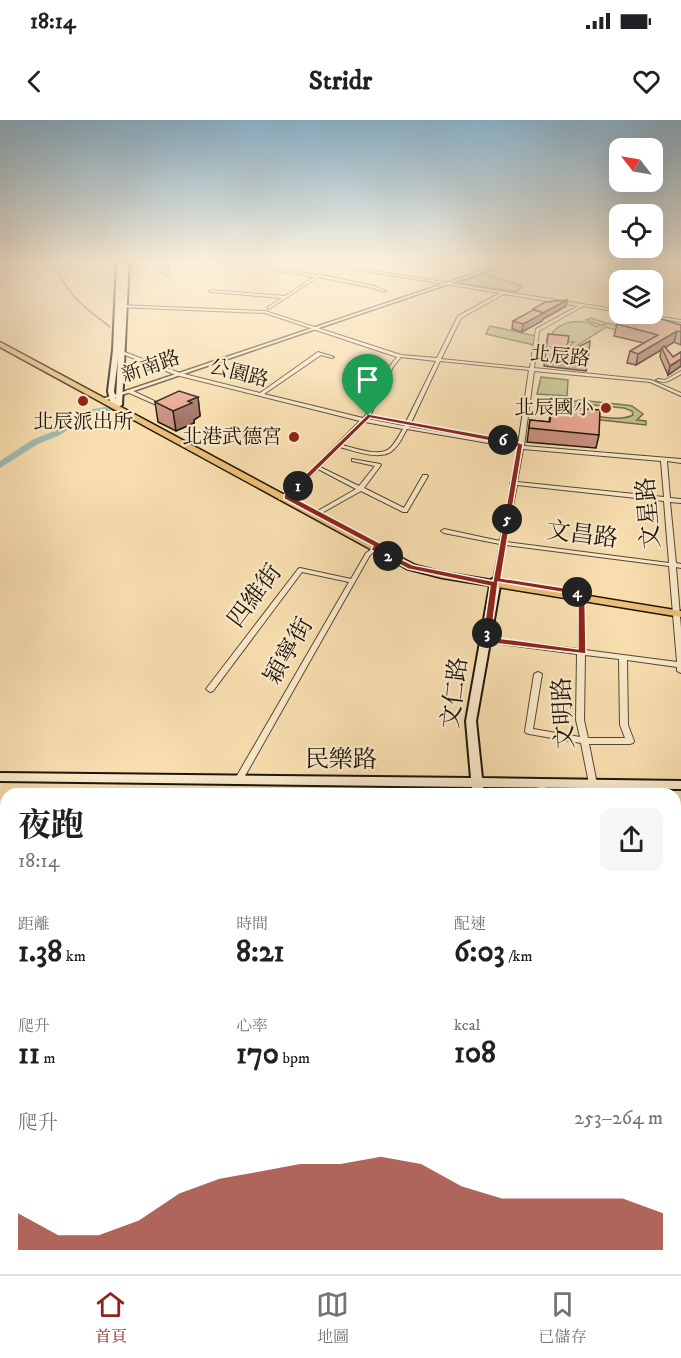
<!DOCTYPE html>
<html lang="zh-TW">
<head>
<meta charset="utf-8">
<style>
	body { margin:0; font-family:"IM FELL DW Pica","Noto Serif TC",serif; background:#f6f6f6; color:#202124; height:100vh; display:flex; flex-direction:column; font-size:22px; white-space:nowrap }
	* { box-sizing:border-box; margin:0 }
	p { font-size:20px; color:#757577 }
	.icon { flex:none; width:33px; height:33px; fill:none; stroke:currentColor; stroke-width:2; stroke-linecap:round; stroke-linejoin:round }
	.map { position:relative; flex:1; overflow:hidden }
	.panel { position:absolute; left:0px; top:668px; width:681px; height:488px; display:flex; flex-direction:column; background:#fff; border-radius:18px 18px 0 0; box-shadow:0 6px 24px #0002 }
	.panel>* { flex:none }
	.needle { width:39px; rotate:301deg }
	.tools { position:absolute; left:609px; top:18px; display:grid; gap:12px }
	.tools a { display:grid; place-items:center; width:54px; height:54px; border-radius:12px; background:#fff; box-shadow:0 6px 24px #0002; font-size:30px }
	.pin { position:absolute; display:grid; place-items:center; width:51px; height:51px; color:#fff; margin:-62px -26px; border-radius:50% 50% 50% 0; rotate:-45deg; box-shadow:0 0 6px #0007 }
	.pin .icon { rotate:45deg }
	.km { position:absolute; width:30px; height:30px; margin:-15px; border-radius:50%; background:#222; color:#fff; font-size:16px; line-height:30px; text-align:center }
	.round { display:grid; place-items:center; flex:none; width:63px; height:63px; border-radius:12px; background:#f6f6f6 }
	.head { display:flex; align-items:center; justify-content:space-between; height:102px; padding:0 18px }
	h1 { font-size:33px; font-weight:700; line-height:45px }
	.metrics { display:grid; grid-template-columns:repeat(3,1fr); gap:9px; height:102px; padding:6px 18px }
	.metrics div { display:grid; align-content:center }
	.metrics b { font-size:30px; font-weight:700 }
	.metrics small { font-size:16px; font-weight:400 }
	.metrics p { font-size:16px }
	.chart { height:168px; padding:12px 18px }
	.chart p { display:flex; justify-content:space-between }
	.chart svg { width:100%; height:108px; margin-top:6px; fill:#8f2418; opacity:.7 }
	.status { display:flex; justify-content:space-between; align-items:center; height:42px; padding:0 30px; background:#fff; direction:ltr }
	.status svg { height:16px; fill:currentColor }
	header { display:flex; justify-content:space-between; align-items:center; height:78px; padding:0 18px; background:#fff; font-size:27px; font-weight:700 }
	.tab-bar { display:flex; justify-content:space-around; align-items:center; height:84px; border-top:2px solid #e0e0e0; background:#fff; font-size:16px; color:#757577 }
	.tab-bar a { display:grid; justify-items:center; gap:3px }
	.tab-bar .active { color:#8f2418 }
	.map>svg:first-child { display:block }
	.green { fill:#c0c088; stroke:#6f6b4a; stroke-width:1.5; fill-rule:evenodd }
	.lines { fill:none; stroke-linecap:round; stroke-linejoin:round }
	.stream { stroke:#6b7970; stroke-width:1.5 }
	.river { fill:#9fbbb3; fill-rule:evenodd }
	.minor-casing { stroke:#544834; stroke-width:2 }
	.tertiary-casing { stroke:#544834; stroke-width:3 }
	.secondary-casing { stroke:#1e160b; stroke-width:4 }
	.primary-casing { stroke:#1e160b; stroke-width:3 }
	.minor { fill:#faeacb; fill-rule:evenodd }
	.tertiary { fill:#faeacb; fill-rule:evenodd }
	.secondary { fill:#faeacb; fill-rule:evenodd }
	.primary { fill:#ecbf78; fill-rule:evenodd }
	.wall { fill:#c98e7d; stroke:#1e160b; stroke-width:1.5 }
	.shaded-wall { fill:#a47466; stroke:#1e160b; stroke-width:1.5 }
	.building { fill:#eaa591; stroke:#1e160b; stroke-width:1.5 }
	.route { fill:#8f2418; stroke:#fff; stroke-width:1.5; fill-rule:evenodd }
	.poi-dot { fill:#8f2418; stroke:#faeacb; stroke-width:2 }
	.labels { text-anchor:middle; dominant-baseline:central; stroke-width:4.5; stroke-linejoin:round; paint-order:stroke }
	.far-street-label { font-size:20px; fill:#1e160b; stroke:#faeacb }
	.far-poi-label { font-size:20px; fill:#1e160b; stroke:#faeacb; text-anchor:end }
	.street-label { font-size:24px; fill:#1e160b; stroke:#faeacb }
</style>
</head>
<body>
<div class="status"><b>18:14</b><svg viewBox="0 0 49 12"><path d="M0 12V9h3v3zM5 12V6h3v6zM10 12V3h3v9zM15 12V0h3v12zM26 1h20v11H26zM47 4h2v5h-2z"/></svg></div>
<header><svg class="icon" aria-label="back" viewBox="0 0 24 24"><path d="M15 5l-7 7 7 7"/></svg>Stridr<svg class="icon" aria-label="heart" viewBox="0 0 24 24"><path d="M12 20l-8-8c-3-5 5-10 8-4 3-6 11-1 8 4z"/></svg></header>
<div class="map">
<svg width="681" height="1154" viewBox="0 0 681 1154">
	<rect width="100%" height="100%" fill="#f8deaf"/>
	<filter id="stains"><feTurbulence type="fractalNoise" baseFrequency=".00333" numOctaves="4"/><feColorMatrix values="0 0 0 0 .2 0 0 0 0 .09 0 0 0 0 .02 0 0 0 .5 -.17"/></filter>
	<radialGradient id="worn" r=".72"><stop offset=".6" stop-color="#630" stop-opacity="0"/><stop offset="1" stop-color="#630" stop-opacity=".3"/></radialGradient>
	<g class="green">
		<path d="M606,140L672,141L679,140L641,160L637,159L639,157L620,153L617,149L622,145L604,141Z"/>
		<path d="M485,154L522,166L517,172L459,163Z"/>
		<path d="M591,198L606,203L601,206L608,203L624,208L619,211L606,207L572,229L567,228L574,222H566L551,215C560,200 582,198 597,207L600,205L586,200Z"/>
		<path d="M490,206L536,216L534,225L486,214Z"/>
		<path d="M541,257L568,260L567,276L537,274Z"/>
		<path d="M579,280L626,285L632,286L643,294L637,300L646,301V305L555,295L567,290L566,287L569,283ZM583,284L624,288L632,291L633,295C621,302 586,296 574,289L576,285Z"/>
	</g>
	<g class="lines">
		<path class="stream" d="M74,140L59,150C65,175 91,192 110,207"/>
		<path class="river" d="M108,286L112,289L111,291L90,295L60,315L38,324L0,348V341L32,320L54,311L84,291Z"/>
		<g class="minor-casing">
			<g id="minor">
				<path d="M163,140H167L168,154L166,155L164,154Z"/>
				<path d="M216,140H222L317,155L330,146L299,140H305L620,190V192L583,186L539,211L534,248L651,260L681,273V276L650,262L534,251L524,326L681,339V343L667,341L670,378L681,379V383L670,382L676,443L681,444V448L676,447L681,508V553L677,551V547L627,540L628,605L634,621L633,623L630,624H589L599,674H591L581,623L529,614L526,613L525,611L534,554L538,552L542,554L533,609L580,617L576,600L577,534L486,522L483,520L486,518L578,529L579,473L582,471L585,473V530L677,542L669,446L506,425L499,460L498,461H494L493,460L500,424L444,413L441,411L444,409L500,421L511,364L510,363L512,362L518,328L407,309C403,316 400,324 394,329C383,342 354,331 340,327L320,347L359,366L375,346L352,341V339L380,344L381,345L364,368L404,388L423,355H427L428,356L407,392H403L361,371L320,394H316V392L356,369L318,349L289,378L279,380V378L285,376L360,301L176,255L115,231L119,230L180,253L260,273L318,232L334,237L332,238L321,235L264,274L363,298L366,295L389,247L397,237L265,193L119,187L117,186L119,185L265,191L401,235L437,238L458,196L500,173L334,146L321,155L374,166L386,171L384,172L373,168L318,157L269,189H268V187L282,178L211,172L209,171L211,170L285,176L314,157ZM504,174L578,186L536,209L530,248L441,239L461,198ZM401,237L436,241L405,304L404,306L368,299L370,296L393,247ZM440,241L529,250L518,325L409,307ZM365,302L403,309C399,315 395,324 389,329C378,337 355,328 342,325ZM523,329L661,341L664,377L517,362ZM517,365L664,381L669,443L506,422ZM585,535L619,539L620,605L625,618H588L584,600Z"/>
				<path d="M633,194H640L681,200V202Z"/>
				<path d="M681,251V254C672,259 666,265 656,260L658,259L665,260Z"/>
				<path d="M127,270H131L165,286L161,287L127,272Z"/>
				<path d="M379,424L382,426L370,435L241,663H235L234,661L235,659L349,462L302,452L213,571L210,572L206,569L298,449L300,448L351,459L366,433Z"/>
				<path d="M541,660L544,661L548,674H540L537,663L538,661Z"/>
				<path d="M675,816L678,817L681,822V835L678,834L675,829Z"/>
				<path d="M675,940L679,941L681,945V962L677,961L675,957Z"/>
				<path d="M681,1026V1038L675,1039V1027Z"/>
				<path d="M681,1136V1148L675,1150L672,1149H675V1138Z"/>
				<path d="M243,1149H256L254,1154H241Z"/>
				<path d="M317,1149H333L335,1154H319Z"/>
				<path d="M548,1149H565L567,1154H550Z"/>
				<path d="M643,1149H666L663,1154H640Z"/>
			</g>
		</g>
		<g class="tertiary-casing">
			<path id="tertiary" d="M514,140H519L104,281L99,280Z"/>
		</g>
		<g class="secondary-casing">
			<g id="secondary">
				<path d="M117,140H123L120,200L123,140H129L122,285L114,289L111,287L108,271L113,230ZM118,238L116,279L114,271Z"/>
				<path d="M496,457L501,460L476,601L482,658L681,661V669L483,667L484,674H472V667L0,661V653L471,658L466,601L491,460Z"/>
				<path d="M675,1110L681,1113V1142L675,1139Z"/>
			</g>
		</g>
		<g class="primary-casing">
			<path id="primary" d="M0,222L415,445L442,452L681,491V497L442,458L407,449L0,227Z"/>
		</g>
		<use href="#minor" class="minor"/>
		<use href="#tertiary" class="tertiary"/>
		<use href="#secondary" class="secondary"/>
		<use href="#primary" class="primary"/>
	</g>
	<g class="wall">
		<path d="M567,180L566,186L543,199L542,201L522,212L512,209L513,201L532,191L533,189Z"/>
		<path d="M617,204L681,205V225L674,222L665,227L673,237L681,232V246L668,255L660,237L661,230L636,245L627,243L630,231L644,223L614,216Z"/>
		<path d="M548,214L567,227L576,228L588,241L586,251L544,246Z"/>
		<path d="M198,277L200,296L194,300V303L176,311L158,302L155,282Z"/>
		<path d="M552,286L599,315L596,328L527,322L530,300L549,302Z"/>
	</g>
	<g class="shaded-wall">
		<path d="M567,180L566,186L543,199L542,201L522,212L523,204Z"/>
		<path d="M677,211L674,222L663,229L662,228L661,230L636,245L638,234Z"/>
		<path d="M681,239V246L668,255L670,246Z"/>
		<path d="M198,277L200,296L194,300V303L176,311L173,291L188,281Z"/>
	</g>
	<g class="building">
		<path d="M567,180L543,193L533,189L545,182Z"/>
		<path d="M533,190L544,193L523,204L513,201Z"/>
		<path d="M636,194H645L681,205V212L677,211L638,234L630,231L658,215L617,204Z"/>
		<path d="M548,214L569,216L567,227L576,228L590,221L588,241L545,237Z"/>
		<path d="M664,226L673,237L681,232V239L670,246L662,228Z"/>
		<path d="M179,271L198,277L188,281L192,283L173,291L155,282Z"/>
		<path d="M552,286L600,290L599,315L529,308L530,300L550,302Z"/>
	</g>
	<linearGradient id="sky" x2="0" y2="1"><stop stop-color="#8bb7d3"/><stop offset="0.47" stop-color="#fcf0db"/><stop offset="1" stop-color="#fcf0db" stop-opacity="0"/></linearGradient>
	<rect width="681" height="301" fill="url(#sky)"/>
	<path class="route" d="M368,294L511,320L523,324L501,458L585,471L586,534L482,522L490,466L408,449L371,430L373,426L284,379V375ZM370,298L517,326L493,461L413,445L380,429L382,424L291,376ZM498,462L578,475V529L491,517Z"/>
	<g class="poi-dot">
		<circle cx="83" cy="281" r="6"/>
		<circle cx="606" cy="288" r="6"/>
		<circle cx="294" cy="317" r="6"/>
	</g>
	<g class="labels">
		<g class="far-street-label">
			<text transform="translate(560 237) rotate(6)">北辰路</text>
			<text transform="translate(151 247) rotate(-19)">新南路</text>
			<text transform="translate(239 254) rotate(14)">公園路</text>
		</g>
		<g class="far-poi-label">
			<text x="594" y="288">北辰國小</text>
			<text x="83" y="302" text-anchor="middle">北辰派出所</text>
			<text x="282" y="317">北港武德宮</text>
		</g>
		<g class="street-label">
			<text transform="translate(649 393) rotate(-95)">文星路</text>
			<text transform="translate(582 415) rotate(7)">文昌路</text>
			<text transform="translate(255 476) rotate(-53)">四維街</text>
			<text transform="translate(289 531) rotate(-60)">穎寧街</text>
			<text transform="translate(455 573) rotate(-83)">文仁路</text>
			<text transform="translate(564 593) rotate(-93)">文明路</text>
			<text x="341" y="640">民樂路</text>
		</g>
	</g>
	<rect width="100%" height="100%" filter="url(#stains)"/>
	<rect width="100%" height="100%" fill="url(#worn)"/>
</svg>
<div class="tools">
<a><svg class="needle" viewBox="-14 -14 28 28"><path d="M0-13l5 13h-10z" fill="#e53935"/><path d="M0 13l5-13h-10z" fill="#757577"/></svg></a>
<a><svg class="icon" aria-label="locate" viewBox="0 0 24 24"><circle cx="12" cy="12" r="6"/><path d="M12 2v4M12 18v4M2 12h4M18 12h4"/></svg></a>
<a><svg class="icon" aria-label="layers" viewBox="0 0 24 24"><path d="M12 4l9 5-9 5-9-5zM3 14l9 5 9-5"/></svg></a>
</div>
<div class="pin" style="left:368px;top:296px;background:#1e9e55"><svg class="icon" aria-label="arrive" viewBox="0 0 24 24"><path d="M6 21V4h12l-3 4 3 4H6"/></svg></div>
<b class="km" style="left:298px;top:366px">1</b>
<b class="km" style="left:388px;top:436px">2</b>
<b class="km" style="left:487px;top:513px">3</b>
<b class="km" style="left:577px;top:472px">4</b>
<b class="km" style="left:507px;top:399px">5</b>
<b class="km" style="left:503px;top:320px">6</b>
<section class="panel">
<div class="head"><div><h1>夜跑</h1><p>18:14</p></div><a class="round"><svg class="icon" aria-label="share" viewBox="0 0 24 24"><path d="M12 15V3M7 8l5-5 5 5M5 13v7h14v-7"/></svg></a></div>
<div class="metrics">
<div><p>距離</p><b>1.38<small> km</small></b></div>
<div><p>時間</p><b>8:21</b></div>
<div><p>配速</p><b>6:03<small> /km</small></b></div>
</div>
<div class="metrics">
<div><p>爬升</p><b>11<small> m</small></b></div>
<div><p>心率</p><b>170<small> bpm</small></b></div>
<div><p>kcal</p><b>108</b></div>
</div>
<div class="chart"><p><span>爬升</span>253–264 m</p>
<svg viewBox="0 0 160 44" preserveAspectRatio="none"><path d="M0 44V29L10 38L20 38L30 32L40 21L50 15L60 12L70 9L80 9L90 6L100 9L110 18L120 23L130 23L140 23L150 23L160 29V44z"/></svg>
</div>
</section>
</div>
<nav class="tab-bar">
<a class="active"><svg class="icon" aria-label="home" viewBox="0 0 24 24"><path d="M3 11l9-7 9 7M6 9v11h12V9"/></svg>首頁</a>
<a><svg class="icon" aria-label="map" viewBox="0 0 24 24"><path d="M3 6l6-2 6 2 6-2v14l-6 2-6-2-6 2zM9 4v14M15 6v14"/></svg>地圖</a>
<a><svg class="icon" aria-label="saved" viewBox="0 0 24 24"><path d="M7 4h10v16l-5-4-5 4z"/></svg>已儲存</a>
</nav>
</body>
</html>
